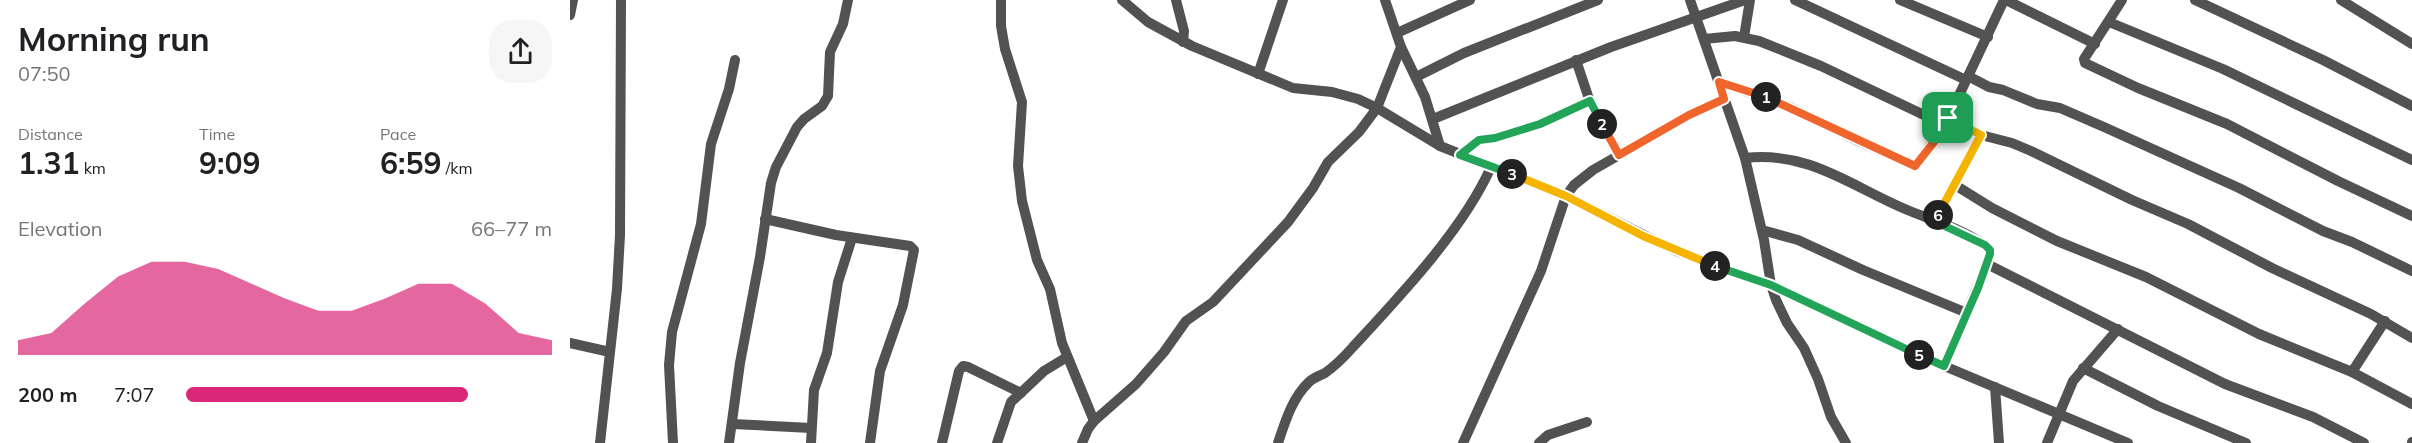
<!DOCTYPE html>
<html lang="en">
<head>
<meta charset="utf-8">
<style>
	body { margin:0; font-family:Mulish,sans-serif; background:#f6f6f6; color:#202124; height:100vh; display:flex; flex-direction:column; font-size:22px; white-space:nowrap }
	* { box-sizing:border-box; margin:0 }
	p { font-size:20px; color:#757577 }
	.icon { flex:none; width:33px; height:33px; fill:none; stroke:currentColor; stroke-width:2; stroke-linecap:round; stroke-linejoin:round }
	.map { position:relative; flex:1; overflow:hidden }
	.details { display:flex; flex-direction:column; background:#fff; width:570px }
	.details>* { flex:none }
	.pin { position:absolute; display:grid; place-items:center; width:51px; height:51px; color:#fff; margin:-26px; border-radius:12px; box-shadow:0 3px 9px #0006 }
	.km { position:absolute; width:30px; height:30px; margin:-15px; border-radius:50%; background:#222; color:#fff; font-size:16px; line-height:30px; text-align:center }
	.round { display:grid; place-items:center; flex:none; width:63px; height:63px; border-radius:24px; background:#f6f6f6 }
	.headline { display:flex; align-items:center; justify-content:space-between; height:102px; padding:0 18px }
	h1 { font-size:33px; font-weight:700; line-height:45px }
	.figures { display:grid; grid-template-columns:repeat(3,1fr); gap:9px; height:102px; padding:6px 18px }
	.figures div { display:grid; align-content:center }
	.figures b { font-size:30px; font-weight:700 }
	.figures small { font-size:16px; font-weight:400 }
	.figures p { font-size:16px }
	.chart { height:168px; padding:12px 18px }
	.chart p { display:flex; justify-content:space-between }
	.chart svg { width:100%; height:108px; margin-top:6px; fill:#db2777; opacity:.7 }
	ul { padding:0 18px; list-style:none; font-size:20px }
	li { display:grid; grid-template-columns:96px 72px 1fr; align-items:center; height:45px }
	li i { height:15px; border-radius:8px; background:#db2777 }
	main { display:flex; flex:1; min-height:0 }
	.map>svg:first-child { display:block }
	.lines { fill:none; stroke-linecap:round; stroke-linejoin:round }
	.minor { stroke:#525252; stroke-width:10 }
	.split-1-casing { stroke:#fff; stroke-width:12 }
	.split-2-casing { stroke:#fff; stroke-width:12 }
	.split-3-casing { stroke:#fff; stroke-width:12 }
	.split-4-casing { stroke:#fff; stroke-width:12 }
	.split-5-casing { stroke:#fff; stroke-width:12 }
	.split-6-casing { stroke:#fff; stroke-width:12 }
	.split-7-casing { stroke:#fff; stroke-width:12 }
	.split-1 { stroke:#f0652b; stroke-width:8 }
	.split-2 { stroke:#f0652b; stroke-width:8 }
	.split-3 { stroke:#22a559; stroke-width:8 }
	.split-4 { stroke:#f5b400; stroke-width:8 }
	.split-5 { stroke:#22a559; stroke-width:8 }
	.split-6 { stroke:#22a559; stroke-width:8 }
	.split-7 { stroke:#f5b400; stroke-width:8 }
</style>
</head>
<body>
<main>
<section class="details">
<div class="headline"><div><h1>Morning run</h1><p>07:50</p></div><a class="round"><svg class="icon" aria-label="share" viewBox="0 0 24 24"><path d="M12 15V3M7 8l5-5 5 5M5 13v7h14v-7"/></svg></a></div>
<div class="figures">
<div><p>Distance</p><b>1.31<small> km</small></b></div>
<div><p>Time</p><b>9:09</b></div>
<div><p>Pace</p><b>6:59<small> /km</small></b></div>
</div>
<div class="chart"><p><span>Elevation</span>66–77 m</p>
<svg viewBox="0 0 160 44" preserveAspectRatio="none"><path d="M0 44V38L10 35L20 23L30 12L40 6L50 6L60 9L70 15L80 21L90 26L100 26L110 21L120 15L130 15L140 23L150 35L160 38V44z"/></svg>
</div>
<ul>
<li><b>200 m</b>7:07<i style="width:77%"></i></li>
</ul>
</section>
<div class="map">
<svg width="1842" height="443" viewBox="0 0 1842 443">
	<rect width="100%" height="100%" fill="#fff"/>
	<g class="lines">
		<g class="minor">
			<path d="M431,0V26L435,49L452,102L448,166L452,201L467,260L480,289L492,343L524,421"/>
			<path d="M552,0L578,22L622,46L723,88L762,92L788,99L807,108L870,146L996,196L1106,251L1201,285L1348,355L1558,443"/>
			<path d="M606,0L614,31L613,42"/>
			<path d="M1120,0L1175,158L1194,240L1201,285L1206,300L1217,323L1234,348L1248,379L1261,417L1276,443"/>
			<path d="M1225,0L1396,80"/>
			<path d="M1330,0L1418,37"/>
			<path d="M1436,0L1525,44"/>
			<path d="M1552,0L1514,59L1515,63L1568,88L1657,124L1768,181L1842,216"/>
			<path d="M1625,0L1753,60L1842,106"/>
			<path d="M1771,0L1842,44"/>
			<path d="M0,15L3,0"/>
			<path d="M1539,22L1653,69L1842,160"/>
			<path d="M827,33L900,0"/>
			<path d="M1174,37L1180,0"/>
			<path d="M1134,39L1165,36L1189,41L1251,66L1375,125"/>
			<path d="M831,47L855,97L870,146"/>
			<path d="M1006,60L1018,96L1049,155"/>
			<path d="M688,74L713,0"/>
			<path d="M1398,76L1419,87L1433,90L1467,104L1490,108L1534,127L1669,188L1753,231L1782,242L1842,271"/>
			<path d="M846,77L894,53L1028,0"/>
			<path d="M1149,82L1220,107L1288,141L1345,166L1375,125L1434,0"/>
			<path d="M1378,118L1411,135L1442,143L1461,151L1562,200L1618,224L1702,268L1801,314L1842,338"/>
			<path d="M863,119L1041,47L1175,0"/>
			<path d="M890,155L909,140L925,138L970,124L1020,101"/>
			<path d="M1175,158C1239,151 1279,185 1335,209C1358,219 1400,231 1418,248L1420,254L1417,264L1374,366"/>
			<path d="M1385,185L1422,208L1487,241L1576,277L1689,334L1782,372L1842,404"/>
			<path d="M195,219L266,235L340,246L344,250L333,305L310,371L300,443"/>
			<path d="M1364,221L1411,135"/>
			<path d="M1192,230L1228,240L1293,270L1397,313"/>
			<path d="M1417,264L1655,384L1743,417L1794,443"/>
			<path d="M0,343L40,352"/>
			<path d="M1513,368L1588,406L1676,443"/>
			<path d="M1782,372L1815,321"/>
			<path d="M1425,387L1429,443"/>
			<path d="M163,424L241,428"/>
			<path d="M30,443L47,289L50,235L51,0"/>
			<path d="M103,443L99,365L102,332L131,224L141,144L159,89L165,60"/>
			<path d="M159,443L170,363L190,257L201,183L206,167L227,127L234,119L252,106L258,96L260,52L273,24L278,0"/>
			<path d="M241,443L244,390L257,353L268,282L282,238"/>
			<path d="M372,443L389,371L393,366L398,367L451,393"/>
			<path d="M427,443L441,402L474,371L497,357"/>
			<path d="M512,443L518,429L524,421L566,384L594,352L616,321L643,302L718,222L743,188L758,162L789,132L807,108L831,47L815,0"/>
			<path d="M708,443C715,422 722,398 739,382C743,378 749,376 755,373C765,366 774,357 782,348C829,297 893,230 921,167"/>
			<path d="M893,443L971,271L996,196L1004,185L1023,170L1119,115L1154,99"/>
			<path d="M969,443L978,435L1017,422"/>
			<path d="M1477,443L1503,381L1548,329"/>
			<path d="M1842,443V442"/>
		</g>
	</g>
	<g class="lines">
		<g class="split-1-casing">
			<path id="split-1" d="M1196,97L1345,166L1364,142L1378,118"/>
		</g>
		<g class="split-2-casing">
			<path id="split-2" d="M1032,124L1049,155L1119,115L1154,99L1149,82L1196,97"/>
		</g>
		<g class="split-3-casing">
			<path id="split-3" d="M942,174L890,155L909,140L925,138L970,124L1020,101L1032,124"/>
		</g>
		<g class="split-4-casing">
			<path id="split-4" d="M942,174L996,196L1073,236L1145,266"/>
		</g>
		<g class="split-5-casing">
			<path id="split-5" d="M1145,266L1201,285L1349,355"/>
		</g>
		<g class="split-6-casing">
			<path id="split-6" d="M1349,355L1374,366L1408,288L1420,254V250L1415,245L1364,221L1368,215"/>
		</g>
		<g class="split-7-casing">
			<path id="split-7" d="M1368,215L1411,135L1378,118"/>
		</g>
		<use href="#split-1" class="split-1"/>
		<use href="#split-2" class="split-2"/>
		<use href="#split-3" class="split-3"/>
		<use href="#split-4" class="split-4"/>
		<use href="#split-5" class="split-5"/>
		<use href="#split-6" class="split-6"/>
		<use href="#split-7" class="split-7"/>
	</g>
</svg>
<div class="pin" style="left:1378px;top:118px;background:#1e9e55"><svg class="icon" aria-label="arrive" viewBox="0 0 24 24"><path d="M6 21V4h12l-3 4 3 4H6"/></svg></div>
<b class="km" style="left:1196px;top:97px">1</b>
<b class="km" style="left:1032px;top:124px">2</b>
<b class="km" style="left:942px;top:174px">3</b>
<b class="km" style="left:1145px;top:266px">4</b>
<b class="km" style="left:1349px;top:355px">5</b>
<b class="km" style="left:1368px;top:215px">6</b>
</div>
</main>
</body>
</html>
